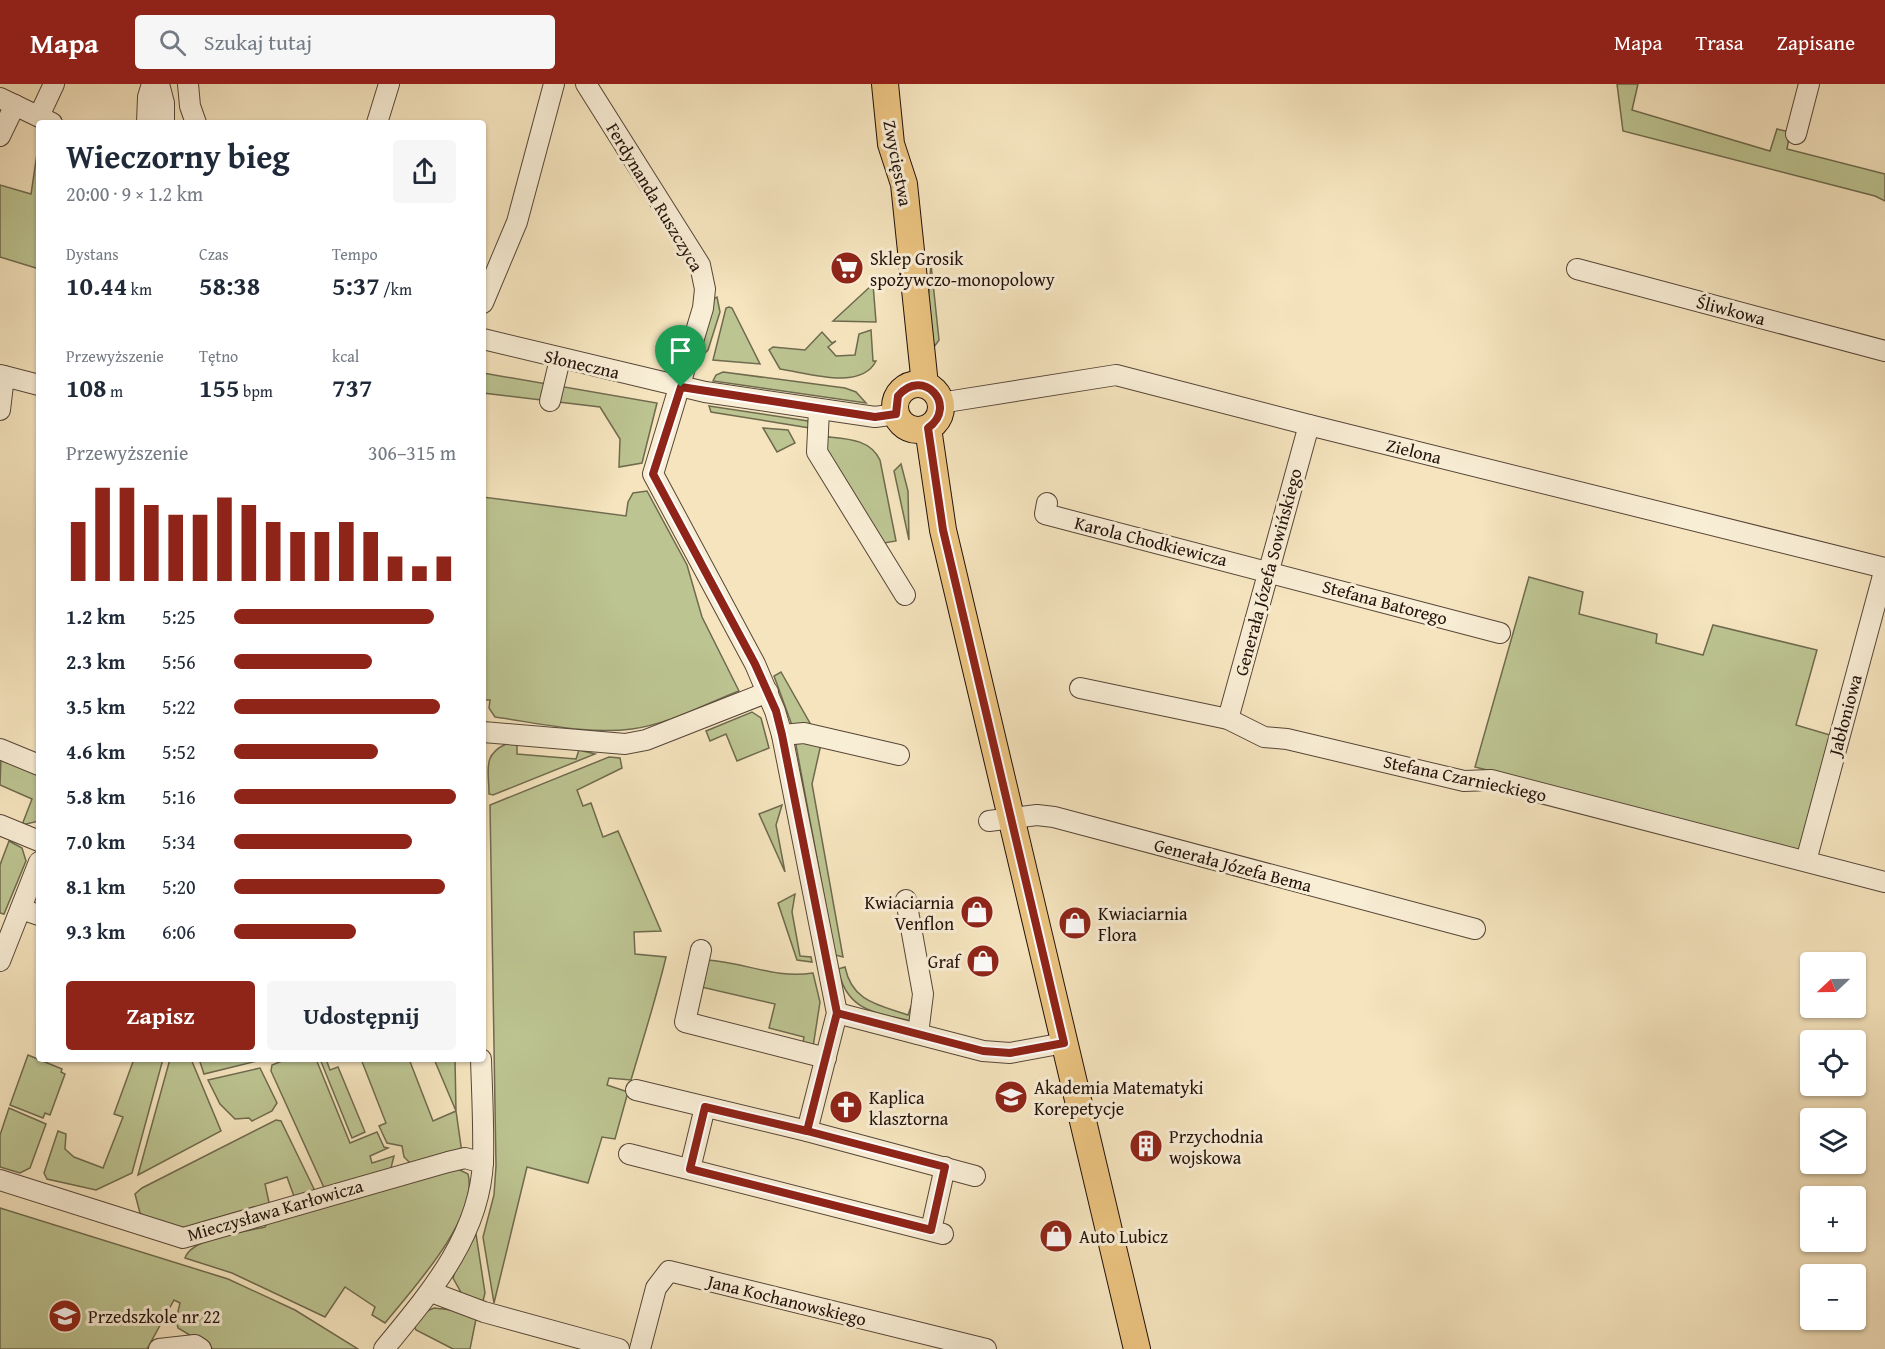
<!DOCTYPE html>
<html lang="pl">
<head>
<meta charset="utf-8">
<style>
	body { margin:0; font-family:"Gentium Book Plus",serif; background:#f6f6f7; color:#1f2937; height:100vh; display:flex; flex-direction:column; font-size:22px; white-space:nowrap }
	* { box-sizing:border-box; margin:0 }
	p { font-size:20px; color:#747a83 }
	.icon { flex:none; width:33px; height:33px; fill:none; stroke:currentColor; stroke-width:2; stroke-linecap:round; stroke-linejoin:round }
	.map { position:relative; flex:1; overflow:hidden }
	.details { position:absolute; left:36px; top:36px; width:450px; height:942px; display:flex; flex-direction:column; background:#fff; border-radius:6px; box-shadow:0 2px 4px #0004 }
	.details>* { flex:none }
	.needle { width:39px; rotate:248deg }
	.fabs { position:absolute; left:1800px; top:868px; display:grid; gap:12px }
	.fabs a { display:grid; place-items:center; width:66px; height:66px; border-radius:6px; background:#fff; box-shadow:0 2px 4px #0004; font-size:30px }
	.pin { position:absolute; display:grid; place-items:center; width:51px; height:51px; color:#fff; margin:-62px -26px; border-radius:50% 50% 50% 0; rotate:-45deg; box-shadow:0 0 6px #0007 }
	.pin .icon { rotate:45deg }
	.round { display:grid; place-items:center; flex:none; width:63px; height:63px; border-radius:6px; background:#f6f6f7 }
	.summary { display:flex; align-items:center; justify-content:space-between; height:102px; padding:0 30px }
	h1 { font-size:33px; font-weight:800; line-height:45px }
	.stats { display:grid; grid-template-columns:repeat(3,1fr); gap:9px; height:102px; padding:6px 30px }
	.stats div { display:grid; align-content:center }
	.stats b { font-size:26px; font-weight:800 }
	.stats small { font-size:16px; font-weight:400 }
	.stats p { font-size:16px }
	.chart { height:168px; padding:12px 30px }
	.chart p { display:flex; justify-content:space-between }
	.chart svg { width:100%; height:108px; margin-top:6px; stroke:#8f2418; stroke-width:6 }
	.action { display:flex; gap:12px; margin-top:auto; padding:12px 30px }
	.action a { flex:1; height:69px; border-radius:6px; background:#8f2418; color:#fff; font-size:24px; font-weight:800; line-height:69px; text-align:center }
	.action a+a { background:#f6f6f7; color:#1f2937 }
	ul { padding:0 30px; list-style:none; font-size:20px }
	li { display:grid; grid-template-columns:96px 72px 1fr; align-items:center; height:45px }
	li i { height:15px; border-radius:8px; background:#8f2418 }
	header { display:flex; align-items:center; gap:36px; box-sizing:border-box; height:84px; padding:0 30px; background:#8f2418; color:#fff }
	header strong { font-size:28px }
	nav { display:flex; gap:33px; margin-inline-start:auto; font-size:21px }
	.search { width:420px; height:54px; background:#f6f6f7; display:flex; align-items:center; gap:15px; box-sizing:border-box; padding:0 21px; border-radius:6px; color:#747a83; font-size:22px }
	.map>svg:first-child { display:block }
	.green { fill:#bcc491; stroke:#6f6a4e; stroke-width:1.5 }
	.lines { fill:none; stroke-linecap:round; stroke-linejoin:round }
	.minor-casing { stroke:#574637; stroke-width:22 }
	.major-casing { stroke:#22110a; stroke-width:28 }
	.minor { stroke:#f8edd5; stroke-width:20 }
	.major { stroke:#eac27f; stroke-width:26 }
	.route-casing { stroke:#fff; stroke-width:12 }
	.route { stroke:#8f2418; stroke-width:8 }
	.labels { text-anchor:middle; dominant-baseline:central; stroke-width:6; stroke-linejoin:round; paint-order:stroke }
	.street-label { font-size:18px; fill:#22110a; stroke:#f8edd5 }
	.poi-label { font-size:18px; fill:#22110a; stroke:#f8edd5; text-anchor:start }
</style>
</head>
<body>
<header>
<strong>Mapa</strong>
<div class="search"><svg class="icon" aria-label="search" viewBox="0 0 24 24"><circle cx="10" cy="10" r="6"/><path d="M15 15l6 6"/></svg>Szukaj tutaj</div>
<nav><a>Mapa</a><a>Trasa</a><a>Zapisane</a></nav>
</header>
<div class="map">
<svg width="1885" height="1265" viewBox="0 0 1885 1265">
	<rect width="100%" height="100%" fill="#f5e4be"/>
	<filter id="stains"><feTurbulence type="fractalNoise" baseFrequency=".00333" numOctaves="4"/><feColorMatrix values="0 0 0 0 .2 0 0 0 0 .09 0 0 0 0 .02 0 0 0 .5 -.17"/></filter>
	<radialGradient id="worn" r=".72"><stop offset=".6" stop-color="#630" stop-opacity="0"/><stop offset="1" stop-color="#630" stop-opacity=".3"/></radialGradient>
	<g class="green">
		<path d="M1617,0H1638L1632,26L1770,67L1777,45L1790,48L1787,65L1885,90V117L1875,112L1623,47Z"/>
		<path d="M37,70H39V185L0,173V101L31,110Z"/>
		<path d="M931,180L939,256L934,263L927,229Z"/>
		<path d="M873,200L876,238L833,237Z"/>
		<path d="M717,213L720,228L708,266L705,269H698L713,215Z"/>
		<path d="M729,223L732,224L760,280L713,276L726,224Z"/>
		<path d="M871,246L873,277H876C861,307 808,289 780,285L769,266L773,263L805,266L822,248L832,259L836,257L828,263L836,272L855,271L859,250Z"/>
		<path d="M723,288L845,304L856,308L866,319L713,297L716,291Z"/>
		<path d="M483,289L657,319L642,379L619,383L620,355L600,323L483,309Z"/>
		<path d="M709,322L808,337L810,344L711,328Z"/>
		<path d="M763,344L788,346L795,359L777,368Z"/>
		<path d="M820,352C843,355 869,353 880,376L896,457L884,459L820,357Z"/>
		<path d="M901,380L908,407L909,456L894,387Z"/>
		<path d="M647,407L687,481L702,533L739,607C705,620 669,640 632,645C588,651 538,639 495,633L489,624L490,616H483V413L626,432L628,418L633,409Z"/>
		<path d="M1529,493L1583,508L1579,530L1657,550L1656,559L1703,571L1713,541L1817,566L1796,641L1830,651L1799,766L1475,683Z"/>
		<path d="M781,588L811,641L793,644L774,592Z"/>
		<path d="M752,628L761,634L769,664L737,677L726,650L710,657L706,647Z"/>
		<path d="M795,656L821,660L812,700L843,873L835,871Z"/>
		<path d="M506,660H517V670L576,675L579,666L595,670L493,711L489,710C489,686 482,671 506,660Z"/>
		<path d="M1,673L37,688L39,737L22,741L32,715L0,701Z"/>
		<path d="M609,673L620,674L622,684L577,706L583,722L591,719L603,753L618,747L661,847L634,848L635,870L666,873C656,915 643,955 631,996L609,994L607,1001L628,1008L615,1055L602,1053L588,1099L527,1083L494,1219L483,1153L494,1111L496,1082L490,721Z"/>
		<path d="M782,721L776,741L785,788L759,730Z"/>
		<path d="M9,757L22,764L26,777L4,830L0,829V781Z"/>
		<path d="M795,810L792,828L800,872L811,873L812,878L797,876L778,819Z"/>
		<path d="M707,876C744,878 774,895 813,889L820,918L813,963H802L804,953L769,944L775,920L697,902Z"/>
		<path d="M845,883C852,918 879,921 908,931L913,917L914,938C877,928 847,929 838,885Z"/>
		<path d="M28,971L62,985L61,988L65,990L50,1031L45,1029L43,1034L10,1021Z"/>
		<path d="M134,975H163L132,1089L96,1106L47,1095L44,1089L58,1047L66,1050L65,1065L74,1073L103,1084L123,1033L114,1030Z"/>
		<path d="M170,975H191L221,1047L138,1091Z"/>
		<path d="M199,975H265L204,990Z"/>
		<path d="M287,975H316L350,1059L377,1048L384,1063L388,1064L370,1072L372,1079L394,1072L390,1088L326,1108L271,987L272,981Z"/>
		<path d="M320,975H326L330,986L338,983L365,1048L352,1054Z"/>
		<path d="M361,975H409L433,1037L456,1027L434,975H455L456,1027L462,1069L412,1081L404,1073L402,1062L387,1059L379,1042L386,1039Z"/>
		<path d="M260,984L277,1019L272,1027L252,1037L249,1034L235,1035L220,1020L208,996Z"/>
		<path d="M9,1024L46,1040L30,1084L20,1089L0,1083V1051Z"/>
		<path d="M276,1036L281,1037L315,1107L295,1115L287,1093L265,1100L270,1123L183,1145L152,1137L140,1129L135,1110L142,1104Z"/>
		<path d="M450,1085L460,1086L468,1090C479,1133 411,1207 385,1239L372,1231L375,1223L345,1203L325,1233L232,1189L185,1174C192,1153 245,1148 265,1143L269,1136Z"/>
		<path d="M0,1124L228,1195L295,1226L358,1265H213L178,1244L176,1236L180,1219L174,1216L147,1265H0Z"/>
		<path d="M476,1150L485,1209L482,1221L463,1212L453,1194L456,1184Z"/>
		<path d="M434,1224L452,1226L476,1235L470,1265H453L416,1246L413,1239L420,1230Z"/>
	</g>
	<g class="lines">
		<g class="minor-casing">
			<g id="minor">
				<path d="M159,0L164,19V39"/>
				<path d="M188,0L190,22L196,39"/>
				<path d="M586,0L700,181L705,205L703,224L653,390L755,580L775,627L782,651L837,929L807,1047"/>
				<path d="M0,14L52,39"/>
				<path d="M39,32L54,0"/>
				<path d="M147,39L148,13L152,0"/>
				<path d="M377,39L389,0"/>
				<path d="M1796,50L1809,0"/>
				<path d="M0,52L15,21"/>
				<path d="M1577,185L1885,267"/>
				<path d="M483,219L517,138L554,0"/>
				<path d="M483,255L705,308L875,333L896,330"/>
				<path d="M0,291L39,301"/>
				<path d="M550,317L560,275"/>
				<path d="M940,319L1116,291L1309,341L1885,484"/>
				<path d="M0,326L4,292"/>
				<path d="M819,326L817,368L905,511"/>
				<path d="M1047,419L1045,430L1500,549"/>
				<path d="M1080,604L1228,635L1264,653L1287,655L1464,697L1491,696L1885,798"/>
				<path d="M1228,635L1309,341"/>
				<path d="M483,648L625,660L646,656L768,608"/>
				<path d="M782,651L804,649L899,671"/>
				<path d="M0,665L39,681"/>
				<path d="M989,737L1037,731L1054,733L1475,845"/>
				<path d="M0,741L39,757"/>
				<path d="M1806,777L1885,484"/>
				<path d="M906,816L923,910L918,950"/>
				<path d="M21,825L39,831"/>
				<path d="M701,866L685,938L826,974"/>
				<path d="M0,877L39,778"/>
				<path d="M837,929L983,967L1010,969L1064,959"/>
				<path d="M636,1006L807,1047L975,1092"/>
				<path d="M629,1070L943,1150"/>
				<path d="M690,1085L705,1023"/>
				<path d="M0,1096L183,1154L448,1078L465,1074L483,1079"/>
				<path d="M931,1146L945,1083"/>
				<path d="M431,1208L484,1228L619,1265"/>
				<path d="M159,1265L195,1261L201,1265"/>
				<path d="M384,1265C429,1210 480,1152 483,1077C484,1043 482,1009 481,975"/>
				<path d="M640,1265L656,1204L669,1187L986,1265"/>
			</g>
		</g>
		<g class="major-casing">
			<g id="major">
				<path d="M885,0L891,60L904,100L925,301"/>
				<circle cx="918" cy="323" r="23"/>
				<path d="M928,344L943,446L1137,1265"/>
			</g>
		</g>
		<use href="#minor" class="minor"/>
		<use href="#major" class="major"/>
	</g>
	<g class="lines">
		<g class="route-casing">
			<path id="route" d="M681,303L653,390L755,580L776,627L782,651L837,929L807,1047L945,1083L931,1146L690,1085L705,1023L807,1047L837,929L983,967L1010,969L1064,959L943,446L928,344C959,322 923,282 898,312L896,330L875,333L681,303"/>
		</g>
		<use href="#route" class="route"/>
	</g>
	<defs>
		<g id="supermarket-disc" transform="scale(1.725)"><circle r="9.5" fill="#8f2418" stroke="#f8edd5"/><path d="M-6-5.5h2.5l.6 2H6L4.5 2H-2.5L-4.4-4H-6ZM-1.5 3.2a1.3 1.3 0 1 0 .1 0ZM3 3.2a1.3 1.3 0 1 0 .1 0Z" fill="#fff"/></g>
		<g id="shop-disc" transform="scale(1.725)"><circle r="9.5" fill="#8f2418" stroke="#f8edd5"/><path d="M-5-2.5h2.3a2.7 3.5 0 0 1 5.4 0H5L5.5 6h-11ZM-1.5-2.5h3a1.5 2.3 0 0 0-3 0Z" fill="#fff"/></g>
		<g id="school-disc" transform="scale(1.725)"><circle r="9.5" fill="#8f2418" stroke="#f8edd5"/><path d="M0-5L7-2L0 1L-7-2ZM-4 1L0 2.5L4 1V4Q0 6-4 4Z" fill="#fff"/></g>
		<g id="church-disc" transform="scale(1.725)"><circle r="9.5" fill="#8f2418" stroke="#f8edd5"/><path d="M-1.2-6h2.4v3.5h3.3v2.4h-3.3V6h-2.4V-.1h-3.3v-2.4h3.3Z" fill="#fff"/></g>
		<g id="building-disc" transform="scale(1.725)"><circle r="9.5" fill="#8f2418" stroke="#f8edd5"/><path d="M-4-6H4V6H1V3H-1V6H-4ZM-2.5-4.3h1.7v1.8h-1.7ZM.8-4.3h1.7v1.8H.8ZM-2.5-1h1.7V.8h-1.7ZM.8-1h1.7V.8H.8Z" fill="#fff"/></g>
	</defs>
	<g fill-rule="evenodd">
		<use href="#supermarket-disc" x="847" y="184"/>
		<use href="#shop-disc" x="977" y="828"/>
		<use href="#shop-disc" x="1075" y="839"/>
		<use href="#shop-disc" x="983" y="877"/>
		<use href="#school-disc" x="1011" y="1013"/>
		<use href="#church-disc" x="846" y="1023"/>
		<use href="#building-disc" x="1146" y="1062"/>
		<use href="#shop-disc" x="1056" y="1152"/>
		<use href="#school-disc" x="65" y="1232"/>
	</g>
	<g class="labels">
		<g class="street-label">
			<text transform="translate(898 79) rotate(79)">Zwycięstwa</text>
			<text transform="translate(655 113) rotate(59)">Ferdynanda Ruszczyca</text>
			<text transform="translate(1731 226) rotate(15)">Śliwkowa</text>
			<text transform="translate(582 280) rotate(13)">Słoneczna</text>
			<text transform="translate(1414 367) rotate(14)">Zielona</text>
			<text transform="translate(1151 457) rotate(14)">Karola Chodkiewicza</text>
			<text transform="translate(1268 488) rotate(-75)">Generała Józefa Sowińskiego</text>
			<text transform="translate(1385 518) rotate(15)">Stefana Batorego</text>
			<text transform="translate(1845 631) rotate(-75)">Jabłoniowa</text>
			<text transform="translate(1465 694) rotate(12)">Stefana Czarnieckiego</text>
			<text transform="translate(1233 781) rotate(15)">Generała Józefa Bema</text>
			<text transform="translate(275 1126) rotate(-16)">Mieczysława Karłowicza</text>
			<text transform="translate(787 1216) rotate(14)">Jana Kochanowskiego</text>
		</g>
		<g class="poi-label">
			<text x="870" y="174">Sklep Grosik<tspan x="870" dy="21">spożywczo-monopolowy</tspan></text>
			<text x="954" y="818" text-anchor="end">Kwiaciarnia<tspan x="954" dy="21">Venflon</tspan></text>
			<text x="1098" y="829">Kwiaciarnia<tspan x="1098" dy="21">Flora</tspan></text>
			<text x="960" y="877" text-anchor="end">Graf</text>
			<text x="1034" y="1003">Akademia Matematyki<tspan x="1034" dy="21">Korepetycje</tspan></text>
			<text x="869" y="1013">Kaplica<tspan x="869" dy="21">klasztorna</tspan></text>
			<text x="1169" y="1052">Przychodnia<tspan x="1169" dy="21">wojskowa</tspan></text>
			<text x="1079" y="1152">Auto Lubicz</text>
			<text x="88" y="1232">Przedszkole nr 22</text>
		</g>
	</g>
	<rect width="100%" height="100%" filter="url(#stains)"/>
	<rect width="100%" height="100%" fill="url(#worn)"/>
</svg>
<div class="fabs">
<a><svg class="needle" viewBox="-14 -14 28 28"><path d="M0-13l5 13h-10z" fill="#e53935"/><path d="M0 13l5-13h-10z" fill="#747a83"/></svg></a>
<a><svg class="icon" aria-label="locate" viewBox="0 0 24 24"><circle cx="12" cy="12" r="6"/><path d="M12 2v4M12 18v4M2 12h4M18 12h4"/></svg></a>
<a><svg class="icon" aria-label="layers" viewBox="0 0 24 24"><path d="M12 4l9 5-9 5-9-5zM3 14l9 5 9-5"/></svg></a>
<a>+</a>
<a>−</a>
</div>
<div class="pin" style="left:681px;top:303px;background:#1e9e55"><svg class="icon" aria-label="arrive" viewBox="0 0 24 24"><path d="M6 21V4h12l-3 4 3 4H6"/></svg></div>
<section class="details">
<div class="summary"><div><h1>Wieczorny bieg</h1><p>20:00 · 9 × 1.2 km</p></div><a class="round"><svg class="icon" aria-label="share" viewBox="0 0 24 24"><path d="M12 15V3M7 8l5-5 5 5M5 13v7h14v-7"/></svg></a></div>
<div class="stats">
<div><p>Dystans</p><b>10.44<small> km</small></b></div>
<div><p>Czas</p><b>58:38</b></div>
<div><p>Tempo</p><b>5:37<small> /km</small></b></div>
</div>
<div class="stats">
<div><p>Przewyższenie</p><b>108<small> m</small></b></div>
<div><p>Tętno</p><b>155<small> bpm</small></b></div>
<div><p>kcal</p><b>737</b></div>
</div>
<div class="chart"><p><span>Przewyższenie</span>306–315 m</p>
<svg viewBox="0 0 160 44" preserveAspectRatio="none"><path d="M5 44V20M15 44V6M25 44V6M35 44V13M45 44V17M55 44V17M65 44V10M75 44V13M85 44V20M95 44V24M105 44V24M115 44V20M125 44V24M135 44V34M145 44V38M155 44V34"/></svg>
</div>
<ul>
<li><b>1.2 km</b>5:25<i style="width:90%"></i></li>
<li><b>2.3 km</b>5:56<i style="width:62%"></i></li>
<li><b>3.5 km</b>5:22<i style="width:93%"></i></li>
<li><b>4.6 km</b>5:52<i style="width:65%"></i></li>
<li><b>5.8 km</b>5:16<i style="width:100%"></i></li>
<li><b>7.0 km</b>5:34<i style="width:80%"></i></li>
<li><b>8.1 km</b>5:20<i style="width:95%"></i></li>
<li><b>9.3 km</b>6:06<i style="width:55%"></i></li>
</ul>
<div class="action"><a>Zapisz</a><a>Udostępnij</a></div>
</section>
</div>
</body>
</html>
